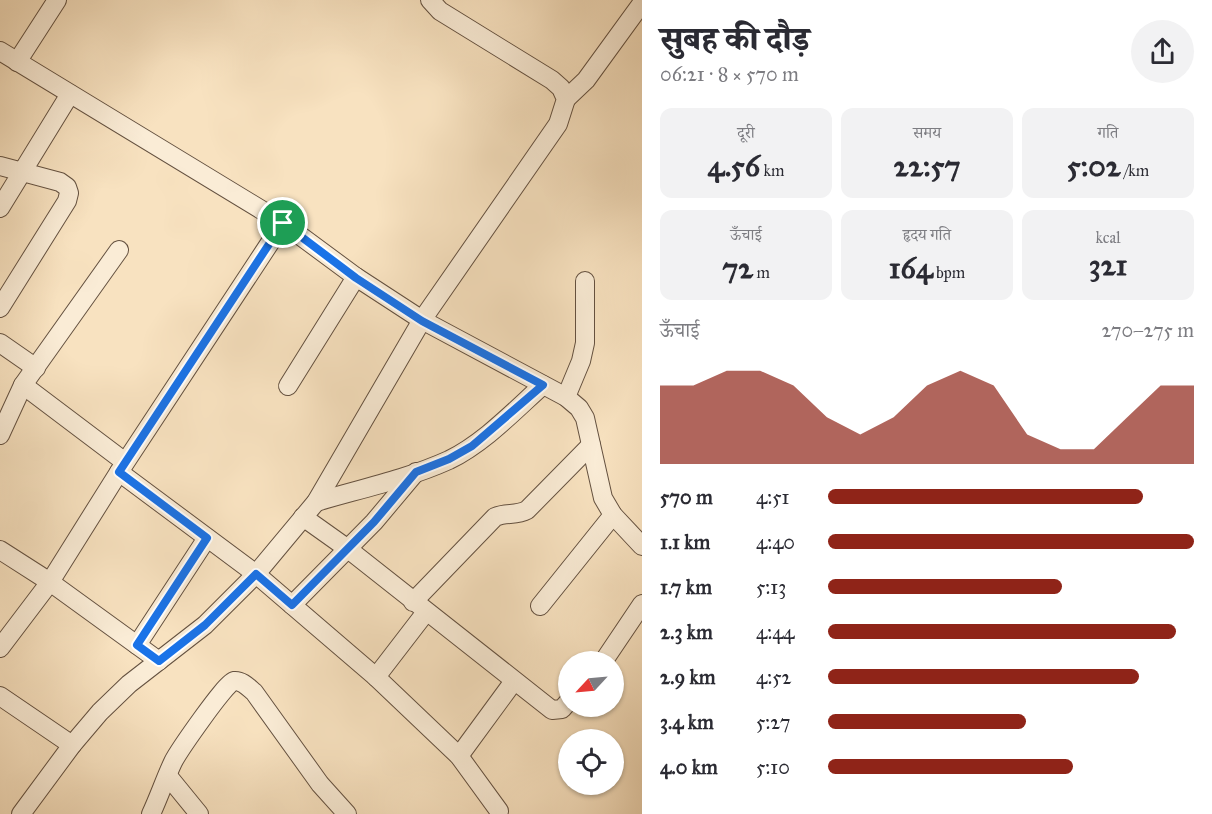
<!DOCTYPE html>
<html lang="hi">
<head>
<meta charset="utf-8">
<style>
	body { margin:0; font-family:"IM FELL Great Primer","Noto Serif Devanagari",serif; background:#f2f2f3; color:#2b2b33; height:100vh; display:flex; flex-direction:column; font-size:22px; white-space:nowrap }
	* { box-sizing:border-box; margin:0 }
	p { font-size:20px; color:#7c7c81 }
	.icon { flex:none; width:33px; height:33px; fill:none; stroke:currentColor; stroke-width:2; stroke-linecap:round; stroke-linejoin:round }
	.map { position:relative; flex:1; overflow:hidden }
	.drawer { display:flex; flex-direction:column; background:#fff; width:570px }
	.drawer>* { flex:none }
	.needle { width:39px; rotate:244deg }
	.fabs { position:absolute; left:558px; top:651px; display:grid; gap:12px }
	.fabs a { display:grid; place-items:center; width:66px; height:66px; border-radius:50%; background:#fff; box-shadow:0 2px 4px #0004; font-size:30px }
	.pin { position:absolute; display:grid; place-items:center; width:51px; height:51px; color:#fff; margin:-26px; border:3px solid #fff; border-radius:50%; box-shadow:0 2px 6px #0007 }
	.round { display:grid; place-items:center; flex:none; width:63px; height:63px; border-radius:32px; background:#f2f2f3 }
	.overview { display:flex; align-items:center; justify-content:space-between; height:102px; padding:0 18px }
	h1 { font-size:33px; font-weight:800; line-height:45px }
	.metrics { display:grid; grid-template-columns:repeat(3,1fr); gap:9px; height:102px; padding:6px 18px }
	.metrics div { display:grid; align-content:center; border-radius:12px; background:#f2f2f3; text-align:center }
	.metrics b { font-size:30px; font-weight:800 }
	.metrics small { font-size:16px; font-weight:400 }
	.metrics p { font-size:16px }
	.chart { height:168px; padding:12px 18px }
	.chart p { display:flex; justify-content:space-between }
	.chart svg { width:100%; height:108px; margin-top:6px; fill:#8f2418; opacity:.7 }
	ul { padding:0 18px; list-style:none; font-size:20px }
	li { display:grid; grid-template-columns:96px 72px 1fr; align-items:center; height:45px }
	li i { height:15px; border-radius:8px; background:#8f2418 }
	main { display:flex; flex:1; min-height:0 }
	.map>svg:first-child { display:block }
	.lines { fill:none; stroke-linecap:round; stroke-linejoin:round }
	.minor-casing { stroke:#645140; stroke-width:20 }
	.minor { stroke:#faecd6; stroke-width:18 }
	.route-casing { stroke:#fff; stroke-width:12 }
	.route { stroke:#1a73e8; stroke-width:8 }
</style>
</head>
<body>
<main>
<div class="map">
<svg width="642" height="814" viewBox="0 0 642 814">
	<rect width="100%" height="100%" fill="#f8e2c0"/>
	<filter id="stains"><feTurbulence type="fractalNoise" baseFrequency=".00333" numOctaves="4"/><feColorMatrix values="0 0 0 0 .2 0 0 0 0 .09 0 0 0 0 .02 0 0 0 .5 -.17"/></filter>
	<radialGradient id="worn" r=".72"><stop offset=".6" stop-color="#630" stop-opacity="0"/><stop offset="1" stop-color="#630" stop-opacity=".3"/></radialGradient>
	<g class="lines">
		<g class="minor-casing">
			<g id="minor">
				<path d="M0,51L283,223L356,277L422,320L566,397L579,408L585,418L603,498L613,515L642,546"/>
				<path d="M17,62L57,0"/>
				<path d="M566,99L586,80L642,3"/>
				<path d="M0,166L60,182L67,187L69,193L67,201L0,308"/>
				<path d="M0,208L70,94"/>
				<path d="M0,343L36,368"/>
				<path d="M23,385L125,462"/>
				<path d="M288,386L356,277"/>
				<path d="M566,397L581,361L585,343V281"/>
				<path d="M0,435L23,385L119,250"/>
				<path d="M119,472L256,574L376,677L459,756L499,811"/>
				<path d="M316,502C360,489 407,479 449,460C484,443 514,411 543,385"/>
				<path d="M303,517L348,549L552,710L562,709L568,702"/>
				<path d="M0,550L50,582L159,661"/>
				<path d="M413,602L495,517C506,512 516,516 527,510L591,445"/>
				<path d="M292,605L374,522L416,472"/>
				<path d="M540,606L613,515"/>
				<path d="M137,645L207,538"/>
				<path d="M0,648L50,582L119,472L283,223"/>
				<path d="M603,662L642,604"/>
				<path d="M376,677L426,612"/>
				<path d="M0,696L72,745"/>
				<path d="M459,756L514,681"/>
				<path d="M168,776L199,814"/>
				<path d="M21,814L72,745L100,712L129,684L205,625L256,574L316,502L422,320L558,124L566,99L561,88L552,80L440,11L430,0"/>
				<path d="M151,814C159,797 165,779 173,762C178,752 226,682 234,681C242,680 249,688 254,692L320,784L347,814"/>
			</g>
		</g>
		<use href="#minor" class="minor"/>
	</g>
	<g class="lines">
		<g class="route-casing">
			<path id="route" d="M283,223L356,278L422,321L543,385L472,446L449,459L416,472L374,522L292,605L256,574L205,625L159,661L137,645L207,538L119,472Z"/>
		</g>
		<use href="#route" class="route"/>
	</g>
	<rect width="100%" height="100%" filter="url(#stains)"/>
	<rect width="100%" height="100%" fill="url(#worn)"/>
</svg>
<div class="fabs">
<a><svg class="needle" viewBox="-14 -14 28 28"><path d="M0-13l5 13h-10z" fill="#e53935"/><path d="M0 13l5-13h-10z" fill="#7c7c81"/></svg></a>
<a><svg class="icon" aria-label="locate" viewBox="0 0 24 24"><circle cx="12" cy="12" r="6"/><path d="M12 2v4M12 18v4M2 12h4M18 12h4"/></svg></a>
</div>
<div class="pin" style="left:283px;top:223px;background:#1e9e55"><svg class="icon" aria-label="arrive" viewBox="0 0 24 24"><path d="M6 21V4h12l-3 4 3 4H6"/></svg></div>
</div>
<section class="drawer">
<div class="overview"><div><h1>सुबह की दौड़</h1><p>06:21 · 8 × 570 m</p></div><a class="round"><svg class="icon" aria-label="share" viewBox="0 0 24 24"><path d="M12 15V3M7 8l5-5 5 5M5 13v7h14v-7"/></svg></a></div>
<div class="metrics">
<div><p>दूरी</p><b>4.56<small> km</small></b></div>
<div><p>समय</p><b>22:57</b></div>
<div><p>गति</p><b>5:02<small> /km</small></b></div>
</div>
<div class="metrics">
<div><p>ऊँचाई</p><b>72<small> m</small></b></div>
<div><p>हृदय गति</p><b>164<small> bpm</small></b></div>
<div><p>kcal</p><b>321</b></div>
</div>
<div class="chart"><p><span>ऊँचाई</span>270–275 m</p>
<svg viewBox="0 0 160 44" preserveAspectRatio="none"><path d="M0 44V12L10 12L20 6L30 6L40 12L50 25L60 32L70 25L80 12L90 6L100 12L110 32L120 38L130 38L140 25L150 12L160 12V44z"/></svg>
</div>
<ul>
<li><b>570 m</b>4:51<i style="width:86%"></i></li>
<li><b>1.1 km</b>4:40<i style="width:100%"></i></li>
<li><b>1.7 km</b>5:13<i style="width:64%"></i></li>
<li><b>2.3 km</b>4:44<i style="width:95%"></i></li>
<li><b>2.9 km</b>4:52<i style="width:85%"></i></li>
<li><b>3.4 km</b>5:27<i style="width:54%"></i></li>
<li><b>4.0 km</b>5:10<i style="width:67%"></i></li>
</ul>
</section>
</main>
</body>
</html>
